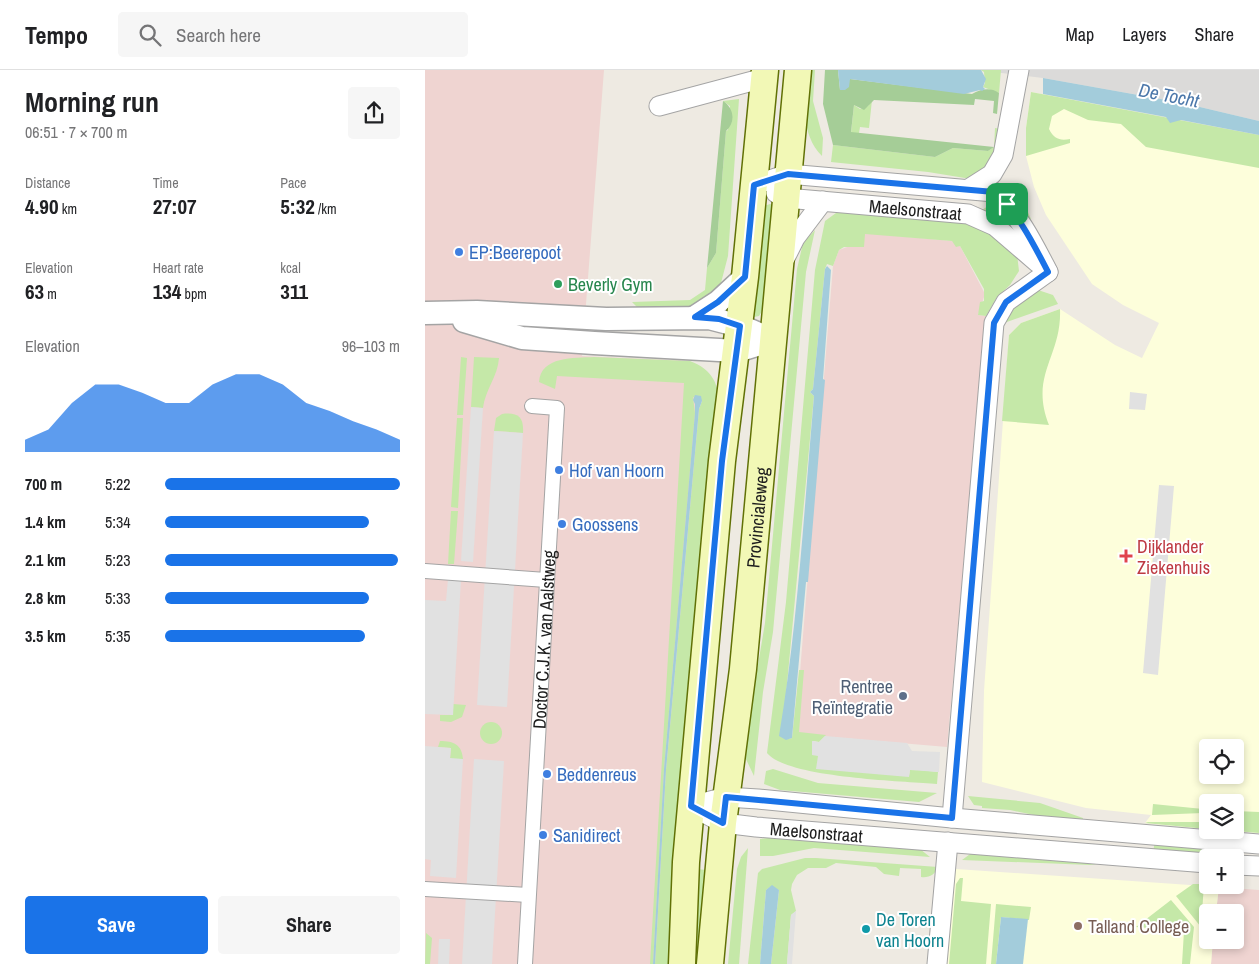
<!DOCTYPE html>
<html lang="en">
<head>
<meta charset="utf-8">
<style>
	body { margin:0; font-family:"Archivo Narrow",sans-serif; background:#f6f6f6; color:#202124; height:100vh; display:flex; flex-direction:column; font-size:19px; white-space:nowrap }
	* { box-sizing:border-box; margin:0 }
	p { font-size:16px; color:#757577 }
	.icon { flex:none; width:28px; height:28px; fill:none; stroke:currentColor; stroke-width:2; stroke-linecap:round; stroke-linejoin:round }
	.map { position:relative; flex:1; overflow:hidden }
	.side { display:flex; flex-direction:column; background:#fff; width:425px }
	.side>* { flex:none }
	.buttons { position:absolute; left:774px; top:669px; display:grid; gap:10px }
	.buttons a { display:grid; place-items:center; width:45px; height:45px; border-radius:5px; background:#fff; box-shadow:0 2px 8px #0003; font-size:25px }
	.pin { position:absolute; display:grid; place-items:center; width:42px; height:42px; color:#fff; margin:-21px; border-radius:10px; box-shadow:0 2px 8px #0006 }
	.round { display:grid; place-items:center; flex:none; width:52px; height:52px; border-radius:5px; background:#f6f6f6 }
	.overview { display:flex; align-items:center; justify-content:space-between; height:85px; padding:0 25px }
	h1 { font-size:28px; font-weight:700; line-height:38px }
	.metrics { display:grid; grid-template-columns:repeat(3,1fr); gap:8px; height:85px; padding:5px 25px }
	.metrics div { display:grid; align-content:center }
	.metrics b { font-size:21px; font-weight:700 }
	.metrics small { font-size:14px; font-weight:400 }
	.metrics p { font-size:14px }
	.chart { height:140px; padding:10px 25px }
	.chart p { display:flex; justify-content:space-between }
	.chart svg { width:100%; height:90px; margin-top:5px; fill:#1a73e8; opacity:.7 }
	.button { display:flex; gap:10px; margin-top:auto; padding:10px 25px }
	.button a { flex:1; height:58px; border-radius:5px; background:#1a73e8; color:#fff; font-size:20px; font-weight:700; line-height:58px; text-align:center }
	.button a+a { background:#f6f6f6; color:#202124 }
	ul { padding:0 25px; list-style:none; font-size:16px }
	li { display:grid; grid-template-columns:80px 60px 1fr; align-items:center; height:38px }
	li i { height:12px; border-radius:6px; background:#1a73e8 }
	header { display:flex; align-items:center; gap:30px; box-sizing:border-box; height:70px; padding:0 25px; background:#fff; border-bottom:1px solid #e0e0e0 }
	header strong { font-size:24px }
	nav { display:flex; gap:28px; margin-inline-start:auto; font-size:18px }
	.search { width:350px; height:45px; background:#f6f6f6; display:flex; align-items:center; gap:12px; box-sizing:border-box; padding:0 18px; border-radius:5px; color:#757577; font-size:19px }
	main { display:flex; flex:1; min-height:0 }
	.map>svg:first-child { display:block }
	.residential { fill:#dbdad9 }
	.commercial { fill:#efd4d1 }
	.education { fill:#fdfedb; fill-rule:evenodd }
	.grass { fill:#c5e8a8 }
	.forest { fill:#a5cd97 }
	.parking { fill:#e1e1e1 }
	.water { fill:#a3ccdb }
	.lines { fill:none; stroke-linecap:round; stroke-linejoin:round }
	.pedestrian-casing { stroke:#a4a4a4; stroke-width:16 }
	.minor-casing { stroke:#a4a4a4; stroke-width:21 }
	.tertiary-casing { stroke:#a4a4a4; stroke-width:25 }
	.secondary-casing { stroke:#617106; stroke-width:29 }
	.pedestrian { stroke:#fff; stroke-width:14 }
	.minor { stroke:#fff; stroke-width:19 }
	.tertiary { stroke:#fff; stroke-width:22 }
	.secondary { stroke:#f2f8b6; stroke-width:26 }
	.route-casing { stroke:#fff; stroke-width:10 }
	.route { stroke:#1a73e8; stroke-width:6 }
	.shop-dot { fill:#3f7fe0; stroke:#fff; stroke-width:2 }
	.leisure-dot { fill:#2e9e5b; stroke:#fff; stroke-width:2 }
	.health-dot { fill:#e0444e; stroke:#fff; stroke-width:2 }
	.service-dot { fill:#5c6f8a; stroke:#fff; stroke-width:2 }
	.education-dot { fill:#8d6e63; stroke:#fff; stroke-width:2 }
	.culture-dot { fill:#0f9aa8; stroke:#fff; stroke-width:2 }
	.labels { text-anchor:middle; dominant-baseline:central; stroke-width:4; stroke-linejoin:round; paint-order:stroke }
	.street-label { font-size:18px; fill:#1d1d1d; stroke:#fff }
	.shop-label { font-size:18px; fill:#366cbe; stroke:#fff; text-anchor:start }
	.leisure-label { font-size:18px; fill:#27864d; stroke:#fff; text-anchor:start }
	.health-label { font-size:18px; fill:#be3a42; stroke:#fff; text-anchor:start }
	.service-label { font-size:18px; fill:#4e5e75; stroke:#fff; text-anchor:end }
	.culture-label { font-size:18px; fill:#0d838f; stroke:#fff; text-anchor:start }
	.education-label { font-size:18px; fill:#785e54; stroke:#fff; text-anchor:start }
	.water-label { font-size:19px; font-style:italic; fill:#4b77aa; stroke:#fff }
</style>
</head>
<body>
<header>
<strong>Tempo</strong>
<div class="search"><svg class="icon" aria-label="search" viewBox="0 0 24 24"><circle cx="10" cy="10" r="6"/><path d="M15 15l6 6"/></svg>Search here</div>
<nav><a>Map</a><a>Layers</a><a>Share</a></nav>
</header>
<main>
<section class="side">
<div class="overview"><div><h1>Morning run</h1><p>06:51 · 7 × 700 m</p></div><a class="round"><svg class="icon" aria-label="share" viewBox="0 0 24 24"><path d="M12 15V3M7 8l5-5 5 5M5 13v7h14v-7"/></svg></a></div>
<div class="metrics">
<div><p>Distance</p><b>4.90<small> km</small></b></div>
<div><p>Time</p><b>27:07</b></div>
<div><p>Pace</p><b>5:32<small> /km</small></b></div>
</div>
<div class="metrics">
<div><p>Elevation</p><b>63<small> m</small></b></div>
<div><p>Heart rate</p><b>134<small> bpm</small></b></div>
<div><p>kcal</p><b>311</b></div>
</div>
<div class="chart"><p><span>Elevation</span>96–103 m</p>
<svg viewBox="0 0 160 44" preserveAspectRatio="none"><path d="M0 44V38L10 33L20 20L30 11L40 11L50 15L60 20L70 20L80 11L90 6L100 6L110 11L120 20L130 24L140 29L150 33L160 38V44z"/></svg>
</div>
<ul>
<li><b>700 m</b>5:22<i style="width:100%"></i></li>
<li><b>1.4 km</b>5:34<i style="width:87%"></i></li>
<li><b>2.1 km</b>5:23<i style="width:99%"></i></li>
<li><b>2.8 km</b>5:33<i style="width:87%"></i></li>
<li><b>3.5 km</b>5:35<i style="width:85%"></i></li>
</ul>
<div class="button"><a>Save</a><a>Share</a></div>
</section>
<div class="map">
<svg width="834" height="894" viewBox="0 0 834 894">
	<rect width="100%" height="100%" fill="#eeeae2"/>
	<path class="residential" d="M552,0H834V51L758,33L618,8Z"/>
	<g class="commercial">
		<path d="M0,0H179L157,286L265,291L274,339L241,700L230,894H0Z"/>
		<path d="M440,163L527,171L535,176L560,224L553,245L561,246L522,677L370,664L408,196L414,180L425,176Z"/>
		<path d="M794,817L834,820V894H786L788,870H810V842H791Z"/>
	</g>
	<g class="education">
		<path d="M606,22L834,66V763L799,760H810V732H782V759L720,753L726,745L661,738L557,712L559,621L584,265L596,253L635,239L690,275L717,288L734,253L698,235L667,214L621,145L609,117L601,86V58ZM782,678H810V705H782Z"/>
		<path d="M531,799L794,817L791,842H782V870H788L786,894H520L526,810Z"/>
	</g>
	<g class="grass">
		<path d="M382,0H390L388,31L398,68L397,86C375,64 379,29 382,0Z"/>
		<path d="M556,0H576L574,23L558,17L560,13L559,2Z"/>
		<path d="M606,22L834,65V98L721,77L696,54L663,50L639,39L627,46L624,59C629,69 635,71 645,69V73L601,86V58Z"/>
		<path d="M314,29L303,186L296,213L292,219L267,238L214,239L207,232L265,230L280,220L282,198L291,183L301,61L303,60L305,36L298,31Z"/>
		<path d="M447,30L444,58L435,57L434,63H426L429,35L435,39L443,36Z"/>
		<path d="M570,58L577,59C575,76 568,104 546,106V109L503,102L406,92L408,75L510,87L528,78L563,81L569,77Z"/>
		<path d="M587,117L592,118L606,149L602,151L586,126Z"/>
		<path d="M568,132L578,139L590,163L556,141Z"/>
		<path d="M345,134L348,135L339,238L334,246L329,247L328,246L339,136Z"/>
		<path d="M431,140L520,147L565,159L592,184L594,201L585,215L572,227L561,246L553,245L555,232L559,231V219L535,176L531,177L527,171L440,164L439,177H419L414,180L408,196L402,194L400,199L388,319L385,322L389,326L361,625L363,669L367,668L374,600H379L374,662L401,665L394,672L388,671L393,686L484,706L485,699L513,702L512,714C478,711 362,708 342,683L361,532L390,200L400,151L411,143Z"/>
		<path d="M390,160L381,202L348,562L338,622L329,706L319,685L320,672L340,553L372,199L378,173Z"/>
		<path d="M613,220L628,225L633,234L579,253L583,241Z"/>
		<path d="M635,239C637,287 604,304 624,355L577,351L584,265L596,253Z"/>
		<path d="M36,287L42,288L38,345H32Z"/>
		<path d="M49,287L74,288C73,306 60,320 58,338L46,337Z"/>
		<path d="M169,287L265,291C310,307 291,356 286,393L243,894H230L241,700L274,339L277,331L268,327L270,343L239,699L228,894H225L259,313L132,306L130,319L114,312C116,286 149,288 169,287Z"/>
		<path d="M77,344C93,342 99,347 98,363L69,361L71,348Z"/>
		<path d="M32,348H38L33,438L26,437Z"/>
		<path d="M26,441H33L29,494H23Z"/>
		<path d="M28,634L41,635L37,647L26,652L15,651V645H28Z"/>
		<circle cx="66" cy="663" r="11"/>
		<path d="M15,671C29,671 37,675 38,689H25L26,678L13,677Z"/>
		<path d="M348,699L393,713L512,723L494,732L355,720L339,714L341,701Z"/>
		<path d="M543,726L615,733L658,748V753H647L585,740L557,738V736L549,735Z"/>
		<path d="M728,734L778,739V743L727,745Z"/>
		<path d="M810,741L834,742V763L799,760H810Z"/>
		<path d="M782,752V759L720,753L723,752Z"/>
		<path d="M350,767L490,775L505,787L389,778L348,786H335V769Z"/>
		<path d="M730,770L821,778V783H728Z"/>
		<path d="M323,778L314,894H303L312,799L316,787Z"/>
		<path d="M552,779L679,793L665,795L537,790Z"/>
		<path d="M380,788H391L513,797C510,805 504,808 496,807V799L475,798L474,806L459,804L451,797L411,793L401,798H383L372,805L367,814L366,820L371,841L366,845L362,894H346L354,820L345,817L341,820L335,894H323L333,803L337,799Z"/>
		<path d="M271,799L282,800L275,894H265Z"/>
		<path d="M535,808H538L536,831L566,834L561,894H524L531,814Z"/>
		<path d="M768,814H779L776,857L751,826Z"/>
		<path d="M746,830L769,857L765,894H757L759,861L711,857Z"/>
		<path d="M571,834L606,837L604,850L576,847L571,894H566Z"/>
		<path d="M1,863L7,868L5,894H0Z"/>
	</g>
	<g class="forest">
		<path d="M400,0H413L415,20L425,9L547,24C556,19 565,17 574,23L572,44L568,43L569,31L550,29L549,35L449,30L439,40L429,35L426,62L569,77L563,81L528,78L510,87L408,75L398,34Z"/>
		<path d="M298,31C309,38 311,52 301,61L291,183L282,198Z"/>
	</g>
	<g class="parking">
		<path d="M705,322L722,324L720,340L704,339Z"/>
		<path d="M46,337L58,338L48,492L36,491Z"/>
		<path d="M69,361L98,363L82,637L52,635Z"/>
		<path d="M734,415L749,416L733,605L718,603Z"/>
		<path d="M23,509L36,510L28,645L0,644V530L21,531Z"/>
		<path d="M400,666L482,673L487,681L515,682L514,702L485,700L484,707L391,699L393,686L387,685V671L394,672Z"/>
		<path d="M0,676L26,678L25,688L38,689L31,808L5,806L6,790L0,789Z"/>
		<path d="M49,689L79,691L67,894H37Z"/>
		<path d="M371,841L367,894H362L366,845Z"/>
		<path d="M14,869H25L24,894H13Z"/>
	</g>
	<g class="water">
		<path d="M413,0H556L561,9L558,17L560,19L557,21L555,20L539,24L425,9L424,17L420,20H415Z"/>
		<path d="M618,8L758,33L834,51V65L756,50L745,53L741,47L618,24Z"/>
		<path d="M402,196L406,200L398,309L400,310L383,512H381L367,668L361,670L354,666C373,554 379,439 389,326L385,322L388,319L400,199Z"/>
		<path d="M270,325L276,326L277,331L274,339L241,700L230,894H228L239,699L270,343V334L268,330Z"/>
		<path d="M347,815L354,820L346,894H335L341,820Z"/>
		<path d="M576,847L603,849L598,894H571Z"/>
	</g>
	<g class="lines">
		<g class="pedestrian-casing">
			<g id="pedestrian">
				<path d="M0,501L121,510"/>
				<path d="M0,819L103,825"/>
				<path id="s1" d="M100,894L132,338L107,336"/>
			</g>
		</g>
		<g class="minor-casing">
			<g id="minor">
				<path d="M234,36L339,8"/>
				<path d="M329,115L363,104L569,122C594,144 608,173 623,202"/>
				<path d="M545,118L567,104L578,85L594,0"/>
				<path id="s2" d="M351,123L361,128L543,144L570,156L613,193"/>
				<path d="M360,188L370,168L398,131"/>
				<path d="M266,736L301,727L333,729L527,748L834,774"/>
				<path id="s3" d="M266,736L298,753L331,757L782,793"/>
				<path d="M527,748L569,253L581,232L623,202"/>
				<path d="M810,795L834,796"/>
				<path d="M512,894L523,772"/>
			</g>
		</g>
		<g class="tertiary-casing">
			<g id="tertiary">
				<path d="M0,243L52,242L181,249L284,248L315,256L348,270"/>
				<path d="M270,247L293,232L320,207"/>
				<path d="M39,251L97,268L169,273L312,281L348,270"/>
			</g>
		</g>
		<g class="secondary-casing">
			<g id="secondary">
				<path d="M257,894L261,792L297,391L320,207L340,0"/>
				<path id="s4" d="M285,894L298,753L318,599L373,0"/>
			</g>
		</g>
		<use href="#pedestrian" class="pedestrian"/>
		<use href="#minor" class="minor"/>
		<use href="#tertiary" class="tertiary"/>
		<use href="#secondary" class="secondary"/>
	</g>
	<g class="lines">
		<g class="route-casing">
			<path id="route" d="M363,104L569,122C594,144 608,173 623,202L581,232L569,253L527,748L301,727L298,753L266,736L297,391L315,256L294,249L270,247L293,232L320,207L329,115Z"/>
		</g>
		<use href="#route" class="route"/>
	</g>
	<g class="shop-dot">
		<circle cx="34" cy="182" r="5"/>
		<circle cx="134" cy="400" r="5"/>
		<circle cx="137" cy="454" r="5"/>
		<circle cx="122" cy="704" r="5"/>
		<circle cx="118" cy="765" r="5"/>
	</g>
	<circle class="leisure-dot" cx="133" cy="214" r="5"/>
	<path class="health-dot" d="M698.5 478.5h5v5h5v5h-5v5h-5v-5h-5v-5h5z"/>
	<circle class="service-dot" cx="478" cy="626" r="5"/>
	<circle class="education-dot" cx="653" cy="856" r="5"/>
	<circle class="culture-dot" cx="441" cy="859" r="5"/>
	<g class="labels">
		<g class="street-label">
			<text stroke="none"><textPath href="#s2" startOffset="141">Maelsonstraat</textPath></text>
			<text stroke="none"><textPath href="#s4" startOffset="449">Provincialeweg</textPath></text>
			<text stroke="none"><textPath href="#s1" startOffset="325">Doctor C.J.K. van Aalstweg</textPath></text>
			<text stroke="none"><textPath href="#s3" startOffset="130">Maelsonstraat</textPath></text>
		</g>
		<g class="shop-label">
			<text x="44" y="182">EP:Beerepoot</text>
			<text x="144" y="400">Hof van Hoorn</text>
			<text x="147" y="454">Goossens</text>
			<text x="132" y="704">Beddenreus</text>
			<text x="128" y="765">Sanidirect</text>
		</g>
		<g class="leisure-label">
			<text x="143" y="214">Beverly Gym</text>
		</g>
		<g class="health-label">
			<text x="712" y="476">Dijklander<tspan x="712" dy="21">Ziekenhuis</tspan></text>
		</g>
		<g class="service-label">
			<text x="468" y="616">Rentree<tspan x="468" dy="21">Reïntegratie</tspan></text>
		</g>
		<g class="culture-label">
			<text x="451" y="849">De Toren<tspan x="451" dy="21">van Hoorn</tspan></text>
		</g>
		<g class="education-label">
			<text x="663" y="856">Talland College</text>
		</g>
		<g class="water-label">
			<text transform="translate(744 25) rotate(11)">De Tocht</text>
		</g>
	</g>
</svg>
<div class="buttons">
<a><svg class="icon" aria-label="locate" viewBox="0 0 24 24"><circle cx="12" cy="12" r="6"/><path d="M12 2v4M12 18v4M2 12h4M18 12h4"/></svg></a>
<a><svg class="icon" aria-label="layers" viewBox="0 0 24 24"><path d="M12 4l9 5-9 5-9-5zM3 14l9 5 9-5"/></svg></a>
<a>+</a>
<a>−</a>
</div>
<div class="pin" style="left:582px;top:134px;background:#1e9e55"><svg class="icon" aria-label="arrive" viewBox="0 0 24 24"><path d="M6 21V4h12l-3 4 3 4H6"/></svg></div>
</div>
</main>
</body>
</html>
